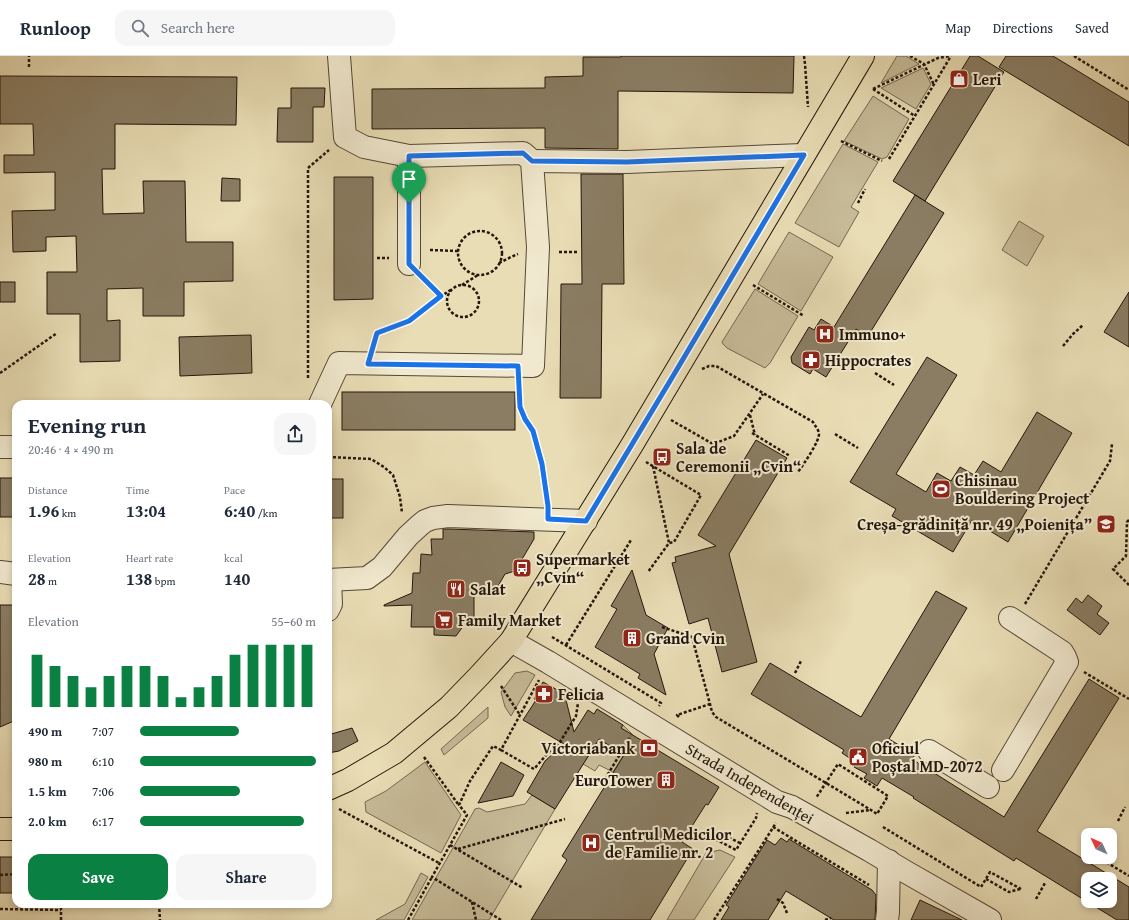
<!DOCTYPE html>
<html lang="en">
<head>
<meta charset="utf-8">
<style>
	body { margin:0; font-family:"Gentium Book Plus",serif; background:#f6f6f7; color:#1f2937; height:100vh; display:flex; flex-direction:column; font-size:15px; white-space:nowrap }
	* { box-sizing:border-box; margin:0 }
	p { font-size:13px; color:#747a83 }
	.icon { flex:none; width:22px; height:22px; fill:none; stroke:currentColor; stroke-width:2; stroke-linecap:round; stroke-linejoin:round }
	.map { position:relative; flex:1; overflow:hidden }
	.sheet { position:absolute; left:12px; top:344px; width:320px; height:508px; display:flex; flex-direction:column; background:#fff; border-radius:12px; box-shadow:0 2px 6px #0003 }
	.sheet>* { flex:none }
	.needle { width:26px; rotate:314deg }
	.tools { position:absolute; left:1081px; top:772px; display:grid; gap:8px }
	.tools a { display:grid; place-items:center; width:36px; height:36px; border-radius:8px; background:#fff; box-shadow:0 2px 6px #0003; font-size:20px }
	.pin { position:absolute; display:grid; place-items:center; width:34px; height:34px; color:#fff; margin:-41px -17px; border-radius:50% 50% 50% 0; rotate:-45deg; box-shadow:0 0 4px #0007 }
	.pin .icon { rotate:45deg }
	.round { display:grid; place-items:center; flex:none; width:42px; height:42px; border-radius:12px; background:#f6f6f7 }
	.summary { display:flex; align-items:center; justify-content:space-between; height:68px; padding:0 16px }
	h1 { font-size:22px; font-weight:700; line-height:30px }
	.metrics { display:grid; grid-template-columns:repeat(3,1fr); gap:6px; height:68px; padding:4px 16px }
	.metrics div { display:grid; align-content:center }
	.metrics b { font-size:17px; font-weight:700 }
	.metrics small { font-size:11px; font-weight:400 }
	.metrics p { font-size:11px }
	.chart { height:112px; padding:8px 16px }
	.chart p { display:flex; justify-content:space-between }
	.chart svg { width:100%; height:72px; margin-top:4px; stroke:#0b8043; stroke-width:6 }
	.button { display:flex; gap:8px; margin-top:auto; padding:8px 16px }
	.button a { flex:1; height:46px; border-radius:12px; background:#0b8043; color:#fff; font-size:16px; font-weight:700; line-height:46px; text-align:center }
	.button a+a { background:#f6f6f7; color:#1f2937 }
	ul { padding:0 16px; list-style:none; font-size:13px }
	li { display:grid; grid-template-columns:64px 48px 1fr; align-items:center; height:30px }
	li i { height:10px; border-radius:5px; background:#0b8043 }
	header { display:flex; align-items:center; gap:24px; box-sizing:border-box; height:56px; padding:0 20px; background:#fff; border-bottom:1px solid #e0e1e3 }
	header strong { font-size:19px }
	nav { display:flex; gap:22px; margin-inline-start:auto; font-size:14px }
	.search { width:280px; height:36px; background:#f6f6f7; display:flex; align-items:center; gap:10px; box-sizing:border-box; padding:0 14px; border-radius:12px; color:#747a83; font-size:15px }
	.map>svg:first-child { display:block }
	.green { fill:#c7bb98; stroke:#756852 }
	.building { fill:#8a7d63; stroke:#23160b; fill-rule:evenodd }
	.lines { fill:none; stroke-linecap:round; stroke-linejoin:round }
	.minor-casing { stroke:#544836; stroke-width:24 }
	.major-casing { stroke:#23160b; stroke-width:24 }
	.path { stroke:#23160b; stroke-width:2.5; stroke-dasharray:3 2; stroke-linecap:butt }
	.minor { stroke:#f1e9cf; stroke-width:22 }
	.major { stroke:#e9ddb5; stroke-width:22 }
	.route-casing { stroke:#fff; stroke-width:8 }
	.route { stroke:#1a73e8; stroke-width:5 }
	.labels { text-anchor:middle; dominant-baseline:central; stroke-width:4; stroke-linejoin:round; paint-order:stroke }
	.poi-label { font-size:16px; font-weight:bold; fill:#23160b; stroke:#f1e9cf; text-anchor:start }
	.street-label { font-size:16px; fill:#23160b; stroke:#f1e9cf }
</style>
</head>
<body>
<header>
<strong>Runloop</strong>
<div class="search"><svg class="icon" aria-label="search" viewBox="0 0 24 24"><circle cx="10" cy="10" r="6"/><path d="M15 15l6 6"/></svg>Search here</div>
<nav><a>Map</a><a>Directions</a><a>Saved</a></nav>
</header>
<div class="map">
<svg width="1129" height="864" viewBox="0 0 1129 864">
	<rect width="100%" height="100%" fill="#e9ddb5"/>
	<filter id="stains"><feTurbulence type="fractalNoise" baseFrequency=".005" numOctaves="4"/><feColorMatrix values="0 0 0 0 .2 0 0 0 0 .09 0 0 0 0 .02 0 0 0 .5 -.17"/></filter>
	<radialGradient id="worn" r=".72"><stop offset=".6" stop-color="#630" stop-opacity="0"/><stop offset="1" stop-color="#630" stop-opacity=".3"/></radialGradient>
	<g class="green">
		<path d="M897,0H906L919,8L881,27Z"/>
		<path d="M923,12L931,28L916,53L881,32Z"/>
		<path d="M873,40L909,63L887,101L882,103L844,85Z"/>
		<path d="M843,88L878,106L851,151L859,156L839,191L795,167Z"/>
		<path d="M1019,165L1044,180L1027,210L1002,194Z"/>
		<path d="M789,176L833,201L801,255L758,228Z"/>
		<path d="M755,233L798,260L770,307L765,312L727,292L723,288L722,286Z"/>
		<path d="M527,615L535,619L511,660L505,651L501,636L515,617Z"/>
		<path d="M488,651V662L444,699L441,693Z"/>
		<path d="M623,669L635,681L613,716L599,709L595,715L583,708L599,683L610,690Z"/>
		<path d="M425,706L461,759L441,797L366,756L365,746L386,735Z"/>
		<path d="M532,739L555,753L489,864H412L475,753L479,752L487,756L525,748Z"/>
		<path d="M720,794L735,801L694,864H667L706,797Z"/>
		<path d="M421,817L428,821L404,864H376L405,848Z"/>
	</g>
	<g class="building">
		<path d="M621,0H794L793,37L618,35V93L545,92V72L372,73V33L545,32V21L583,20V1H621Z"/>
		<path d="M970,0H978L1004,16L925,145L893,125Z"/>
		<path d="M1006,0H1053L1129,46V90L999,11Z"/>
		<path d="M0,20L237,21L236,69L115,68V113H102L103,158L144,157L143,125H185L186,186H233V225L184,226V260H143V232L107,233V265L120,264V305L80,306V258H47V216H77L76,180L46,181V195L13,196L12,155L55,154V116L4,117V99H34L33,68H0Z"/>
		<path d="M291,32H325L324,51H313V86H277L278,52H291Z"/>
		<path d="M581,118H623L624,228H602L601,342H560L561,228H582Z"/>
		<path d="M334,121H373V243L334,244Z"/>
		<path d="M222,122L240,123V145H221Z"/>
		<path d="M915,139L944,157L868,280L856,273L826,321L813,313L810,318L792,307L791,301L809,271L814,274L821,263L834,271Z"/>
		<rect x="0" y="226" width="15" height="20"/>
		<path d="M1129,236V291L1104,276Z"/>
		<path d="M251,279L252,317L180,320L179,281Z"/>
		<path d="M927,301L957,319L896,418L926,436L937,417L951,425L960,411L974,419L983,405L1001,416L1037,356L1072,377L1008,486L972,464L953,496L892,460L896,453L850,426Z"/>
		<rect x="342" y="336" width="173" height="38"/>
		<path d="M756,384L787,402L729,498L757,606L722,616L708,562L689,568L672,507L676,506L675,501L716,490L698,479Z"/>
		<rect x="0" y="422" width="16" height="39"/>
		<rect x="328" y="423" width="15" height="39"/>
		<path d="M443,473H449L534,476V483L515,515L505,518L494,537H474V562L464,569L456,580L434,579V571H411L412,549L384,550V549L412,537L413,517H420L421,498L432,499L431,483H443Z"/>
		<path d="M632,514L646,559L668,572L654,598L666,639L638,622L640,618L595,591L617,553L611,550Z"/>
		<path d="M936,535L967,552L889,683L915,699L912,703L1004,761L1089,623L1119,642L1037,775L1129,831V864H1117L1016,802L1014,805L913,742L914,741L882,722L877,730L864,722L867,718L854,711L857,707L842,697L844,694L751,638L770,607L861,661ZM1088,823H1110V845H1088Z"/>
		<path d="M1088,539L1102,550L1097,558L1109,567L1100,579L1067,554L1076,542L1082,547Z"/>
		<path d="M0,549H16V664L0,671Z"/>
		<path d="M543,626L561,636L565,640L574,676L588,654L594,658L597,653L623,669L621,672L719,731L708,749L706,748L682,786L693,793L650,864H531L567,804L562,800L624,699L599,683L555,753L527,736L545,705L564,688L523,664L536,644L534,643Z"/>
		<path d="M352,672L358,685L339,695L328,697V679Z"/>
		<path d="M501,706L524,719L513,740L478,747Z"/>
		<path d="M781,782L787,786L789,783L872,834L876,839L875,864H834L786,835L768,864H721L729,851L726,849L767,784L775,789Z"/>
		<rect x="0" y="801" width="16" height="36"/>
		<path d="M920,844L962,864H911Z"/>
	</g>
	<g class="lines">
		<g class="minor-casing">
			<g id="minor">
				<path d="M409,100V208"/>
				<path d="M532,105L627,106L803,99"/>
				<path d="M320,348L339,307L533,310L538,191L532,105L523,97L409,100L364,91L345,81L339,0"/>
				<path d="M0,391H16"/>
				<path d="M0,516L16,518"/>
				<path d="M328,524L367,522L382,511L408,480L420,469L425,465L433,462L448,460L586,465"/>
				<path d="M328,554L331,548L330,524"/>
				<path d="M511,585L548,606L777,746L792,751L869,794L906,816L990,864"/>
				<path d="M929,695L988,731"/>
				<path d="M1003,714L1067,606L1065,601L1062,596L1010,562"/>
				<path d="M887,864L888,856L889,805"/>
			</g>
		</g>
		<g class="major-casing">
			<g id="major">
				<path d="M328,733L348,724L394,697L449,651L480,619L511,585L632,389L863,0"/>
				<path d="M0,773H16"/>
			</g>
		</g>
		<g class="path">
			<path d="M804,0L805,8L808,51"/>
			<path d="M910,0L924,8L934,29"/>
			<path d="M1074,0L1129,34"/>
			<path d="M29,11V0"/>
			<path d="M873,33L938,2L950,0"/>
			<path d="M873,33L915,60"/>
			<path d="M841,85L882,105"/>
			<path d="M889,103L951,0"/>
			<path d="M858,147L865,133"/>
			<circle cx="480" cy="197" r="22"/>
			<path d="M430,194L458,195"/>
			<path d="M559,196H578"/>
			<path d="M377,202H389"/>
			<path d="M499,207L511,201L518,198"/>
			<path d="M423,222L441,240"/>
			<circle cx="463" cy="245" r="16"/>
			<path d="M462,229L478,219"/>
			<path d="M753,229L804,260"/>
			<path d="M374,288L377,277L409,265L431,247L452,233"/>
			<path d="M1063,290L1073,278L1083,269"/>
			<path d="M702,313L709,310H716L813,366C815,370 818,373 819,377C820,385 803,409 798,416"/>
			<path d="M0,317L57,277"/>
			<path d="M875,317L894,329"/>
			<path d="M308,322V112L329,94"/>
			<path d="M519,331L520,351L525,363L533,375L542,409L547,443"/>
			<path d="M750,359L755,379"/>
			<path d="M671,364L713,388L734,380L763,338"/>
			<path d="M752,377L790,400"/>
			<path d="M835,378L858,392"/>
			<path d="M328,401L371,403L384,411L393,419L400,441L402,457"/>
			<path d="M646,406L701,439L674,486L669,487L648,516"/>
			<path d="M653,410L669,487"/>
			<path d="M1129,464L1127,466L1126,500L1113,513L1129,529"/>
			<path d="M1025,548L1110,405L1112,388"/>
			<path d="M662,571L692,581L710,648L712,656L716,661L871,754L877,758L888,740L838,708L816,742"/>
			<path d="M552,581L661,647L659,650"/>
			<path d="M566,589L631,484"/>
			<path d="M1084,616L1129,643"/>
			<path d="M795,617L801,605"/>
			<path d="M501,630L520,659"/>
			<path d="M679,661L677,659L710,648"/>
			<path d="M501,694L534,713L548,697L560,686L576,660L578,647"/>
			<path d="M424,701L458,748"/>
			<path d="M605,723L631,680"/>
			<path d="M339,753L439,807"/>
			<path d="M846,757L870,754"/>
			<path d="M1118,765L1125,751"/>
			<path d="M773,771L869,829"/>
			<path d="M883,771L981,831L990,816L1021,833"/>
			<path d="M705,783L719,785L736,794L756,762L757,757"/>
			<path d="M719,785L722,778L740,787"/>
			<path d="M450,789L523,832"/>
			<path d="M1082,791L1088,795"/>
			<path d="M458,793L565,763"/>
			<path d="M1098,801L1129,820"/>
			<path d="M0,819L16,818"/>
			<path d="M986,823L1009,836L1020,833"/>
			<path d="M777,843L783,847L787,857"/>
			<path d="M1036,843L1045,827"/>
			<path d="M472,846L476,864"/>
			<path d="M159,848L160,864"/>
			<path d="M94,849L95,848"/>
			<path d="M0,853L61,854"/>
			<path d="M61,864V848"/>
			<path d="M408,864L432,821"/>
			<path d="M501,864L432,821L467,759L459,749L470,725L493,690L501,694L539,624"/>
			<path d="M714,864L776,767"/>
			<path d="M825,864L831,862"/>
		</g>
		<use href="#minor" class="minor"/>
		<use href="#major" class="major"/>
	</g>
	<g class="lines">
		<g class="route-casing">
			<path id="route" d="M523,97L532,105L627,106L804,99L673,320L586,465L548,463V450L542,408L533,375L525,363L520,351L518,310L368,308L377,277L409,265L441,240L409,208V100Z"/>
		</g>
		<use href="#route" class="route"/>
	</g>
	<defs>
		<g id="shop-square" transform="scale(1)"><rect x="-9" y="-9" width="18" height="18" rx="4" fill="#8f2418" stroke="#f1e9cf"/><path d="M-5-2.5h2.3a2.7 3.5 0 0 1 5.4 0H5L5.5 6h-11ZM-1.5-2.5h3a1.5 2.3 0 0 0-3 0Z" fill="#fff"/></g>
		<g id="hospital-square" transform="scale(1)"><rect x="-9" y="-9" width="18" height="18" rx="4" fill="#8f2418" stroke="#f1e9cf"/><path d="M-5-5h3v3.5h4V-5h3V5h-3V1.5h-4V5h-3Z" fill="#fff"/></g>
		<g id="pharmacy-square" transform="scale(1)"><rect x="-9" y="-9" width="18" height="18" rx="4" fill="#8f2418" stroke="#f1e9cf"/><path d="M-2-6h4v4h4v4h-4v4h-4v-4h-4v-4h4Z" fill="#fff"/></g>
		<g id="bus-square" transform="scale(1)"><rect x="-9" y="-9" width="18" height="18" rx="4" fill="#8f2418" stroke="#f1e9cf"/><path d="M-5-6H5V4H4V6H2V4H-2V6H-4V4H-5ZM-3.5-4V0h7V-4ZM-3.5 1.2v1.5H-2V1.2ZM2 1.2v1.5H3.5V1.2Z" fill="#fff"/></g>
		<g id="stadium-square" transform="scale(1)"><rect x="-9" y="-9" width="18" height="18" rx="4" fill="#8f2418" stroke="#f1e9cf"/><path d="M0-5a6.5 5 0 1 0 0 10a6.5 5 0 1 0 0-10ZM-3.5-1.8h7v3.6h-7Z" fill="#fff"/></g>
		<g id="school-square" transform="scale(1)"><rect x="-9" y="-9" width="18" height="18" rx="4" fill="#8f2418" stroke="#f1e9cf"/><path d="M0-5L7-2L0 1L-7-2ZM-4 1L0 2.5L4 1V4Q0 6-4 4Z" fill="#fff"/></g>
		<g id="restaurant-square" transform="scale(1)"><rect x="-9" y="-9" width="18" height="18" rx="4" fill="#8f2418" stroke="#f1e9cf"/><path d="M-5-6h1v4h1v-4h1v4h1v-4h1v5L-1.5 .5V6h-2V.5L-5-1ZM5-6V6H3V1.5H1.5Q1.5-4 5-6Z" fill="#fff"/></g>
		<g id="supermarket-square" transform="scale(1)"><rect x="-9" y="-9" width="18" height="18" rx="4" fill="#8f2418" stroke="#f1e9cf"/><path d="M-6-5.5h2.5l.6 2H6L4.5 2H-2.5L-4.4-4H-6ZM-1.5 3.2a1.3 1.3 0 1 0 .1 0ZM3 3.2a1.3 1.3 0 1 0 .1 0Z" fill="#fff"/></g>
		<g id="building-square" transform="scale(1)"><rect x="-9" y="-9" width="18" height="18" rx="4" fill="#8f2418" stroke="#f1e9cf"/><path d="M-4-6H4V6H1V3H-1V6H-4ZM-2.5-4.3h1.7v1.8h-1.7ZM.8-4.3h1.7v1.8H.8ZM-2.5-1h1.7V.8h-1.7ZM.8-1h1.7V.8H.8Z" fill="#fff"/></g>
		<g id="bank-square" transform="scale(1)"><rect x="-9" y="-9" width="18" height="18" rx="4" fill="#8f2418" stroke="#f1e9cf"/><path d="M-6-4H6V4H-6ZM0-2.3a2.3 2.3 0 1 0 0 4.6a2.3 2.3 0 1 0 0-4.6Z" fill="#fff"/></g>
		<g id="civic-square" transform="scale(1)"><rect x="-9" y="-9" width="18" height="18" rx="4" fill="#8f2418" stroke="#f1e9cf"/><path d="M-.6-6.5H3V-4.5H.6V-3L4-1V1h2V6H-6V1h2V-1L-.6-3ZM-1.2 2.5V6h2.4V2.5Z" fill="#fff"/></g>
	</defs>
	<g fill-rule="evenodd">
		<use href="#shop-square" x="959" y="23"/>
		<use href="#hospital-square" x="825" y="278"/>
		<use href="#pharmacy-square" x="811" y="304"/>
		<use href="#bus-square" x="662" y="401"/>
		<use href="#stadium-square" x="941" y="433"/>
		<use href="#school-square" x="1106" y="468"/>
		<use href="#bus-square" x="522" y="512"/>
		<use href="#restaurant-square" x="456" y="533"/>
		<use href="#supermarket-square" x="444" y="564"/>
		<use href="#building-square" x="632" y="582"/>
		<use href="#pharmacy-square" x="544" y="638"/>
		<use href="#bank-square" x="649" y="692"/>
		<use href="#civic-square" x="858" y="701"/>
		<use href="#building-square" x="666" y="724"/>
		<use href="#hospital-square" x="591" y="787"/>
	</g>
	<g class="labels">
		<g class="poi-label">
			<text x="973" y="23">Leri</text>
			<text x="839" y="278">Immuno+</text>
			<text x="825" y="304">Hippocrates</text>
			<text x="676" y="392">Sala de<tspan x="676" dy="18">Ceremonii „Cvin“</tspan></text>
			<text x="955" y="424">Chisinau<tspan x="955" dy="18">Bouldering Project</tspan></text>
			<text x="1092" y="468" text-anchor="end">Creșa-grădiniță nr. 49 „Poienița”</text>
			<text x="536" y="503">Supermarket<tspan x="536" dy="18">„Cvin“</tspan></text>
			<text x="470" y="533">Salat</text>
			<text x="458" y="564">Family Market</text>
			<text x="646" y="582">Grand Cvin</text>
			<text x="558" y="638">Felicia</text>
			<text x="635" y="692" text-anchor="end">Victoriabank</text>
			<text x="872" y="692">Oficiul<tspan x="872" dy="18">Poștal MD-2072</tspan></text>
			<text x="652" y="724" text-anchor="end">EuroTower</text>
			<text x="605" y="778">Centrul Medicilor<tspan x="605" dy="18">de Familie nr. 2</tspan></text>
		</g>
		<g class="street-label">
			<text transform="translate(750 727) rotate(30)">Strada Independenței</text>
		</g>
	</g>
	<rect width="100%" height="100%" filter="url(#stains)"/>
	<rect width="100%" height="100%" fill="url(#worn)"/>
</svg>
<div class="tools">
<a><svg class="needle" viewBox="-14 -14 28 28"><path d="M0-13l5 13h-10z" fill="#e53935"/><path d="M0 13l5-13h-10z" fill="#747a83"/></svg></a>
<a><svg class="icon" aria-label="layers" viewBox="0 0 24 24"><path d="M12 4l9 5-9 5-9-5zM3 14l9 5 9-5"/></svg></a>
</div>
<div class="pin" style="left:409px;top:147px;background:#1e9e55"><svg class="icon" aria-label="arrive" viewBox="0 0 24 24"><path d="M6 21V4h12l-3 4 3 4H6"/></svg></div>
<section class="sheet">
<div class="summary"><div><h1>Evening run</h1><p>20:46 · 4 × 490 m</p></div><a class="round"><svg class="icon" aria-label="share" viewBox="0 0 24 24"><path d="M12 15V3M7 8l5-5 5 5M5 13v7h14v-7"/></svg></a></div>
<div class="metrics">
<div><p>Distance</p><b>1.96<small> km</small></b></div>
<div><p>Time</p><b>13:04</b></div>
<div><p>Pace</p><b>6:40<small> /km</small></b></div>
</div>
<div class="metrics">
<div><p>Elevation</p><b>28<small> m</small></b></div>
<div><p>Heart rate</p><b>138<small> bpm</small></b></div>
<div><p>kcal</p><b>140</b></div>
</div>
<div class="chart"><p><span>Elevation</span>55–60 m</p>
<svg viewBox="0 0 160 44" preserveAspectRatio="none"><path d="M5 44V12M15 44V19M25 44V25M35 44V32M45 44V25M55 44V19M65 44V19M75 44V25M85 44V38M95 44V32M105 44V25M115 44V12M125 44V6M135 44V6M145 44V6M155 44V6"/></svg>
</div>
<ul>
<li><b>490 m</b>7:07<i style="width:56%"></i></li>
<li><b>980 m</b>6:10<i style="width:100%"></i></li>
<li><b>1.5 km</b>7:06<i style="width:57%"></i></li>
<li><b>2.0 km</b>6:17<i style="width:93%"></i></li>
</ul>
<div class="button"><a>Save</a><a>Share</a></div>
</section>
</div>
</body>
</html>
